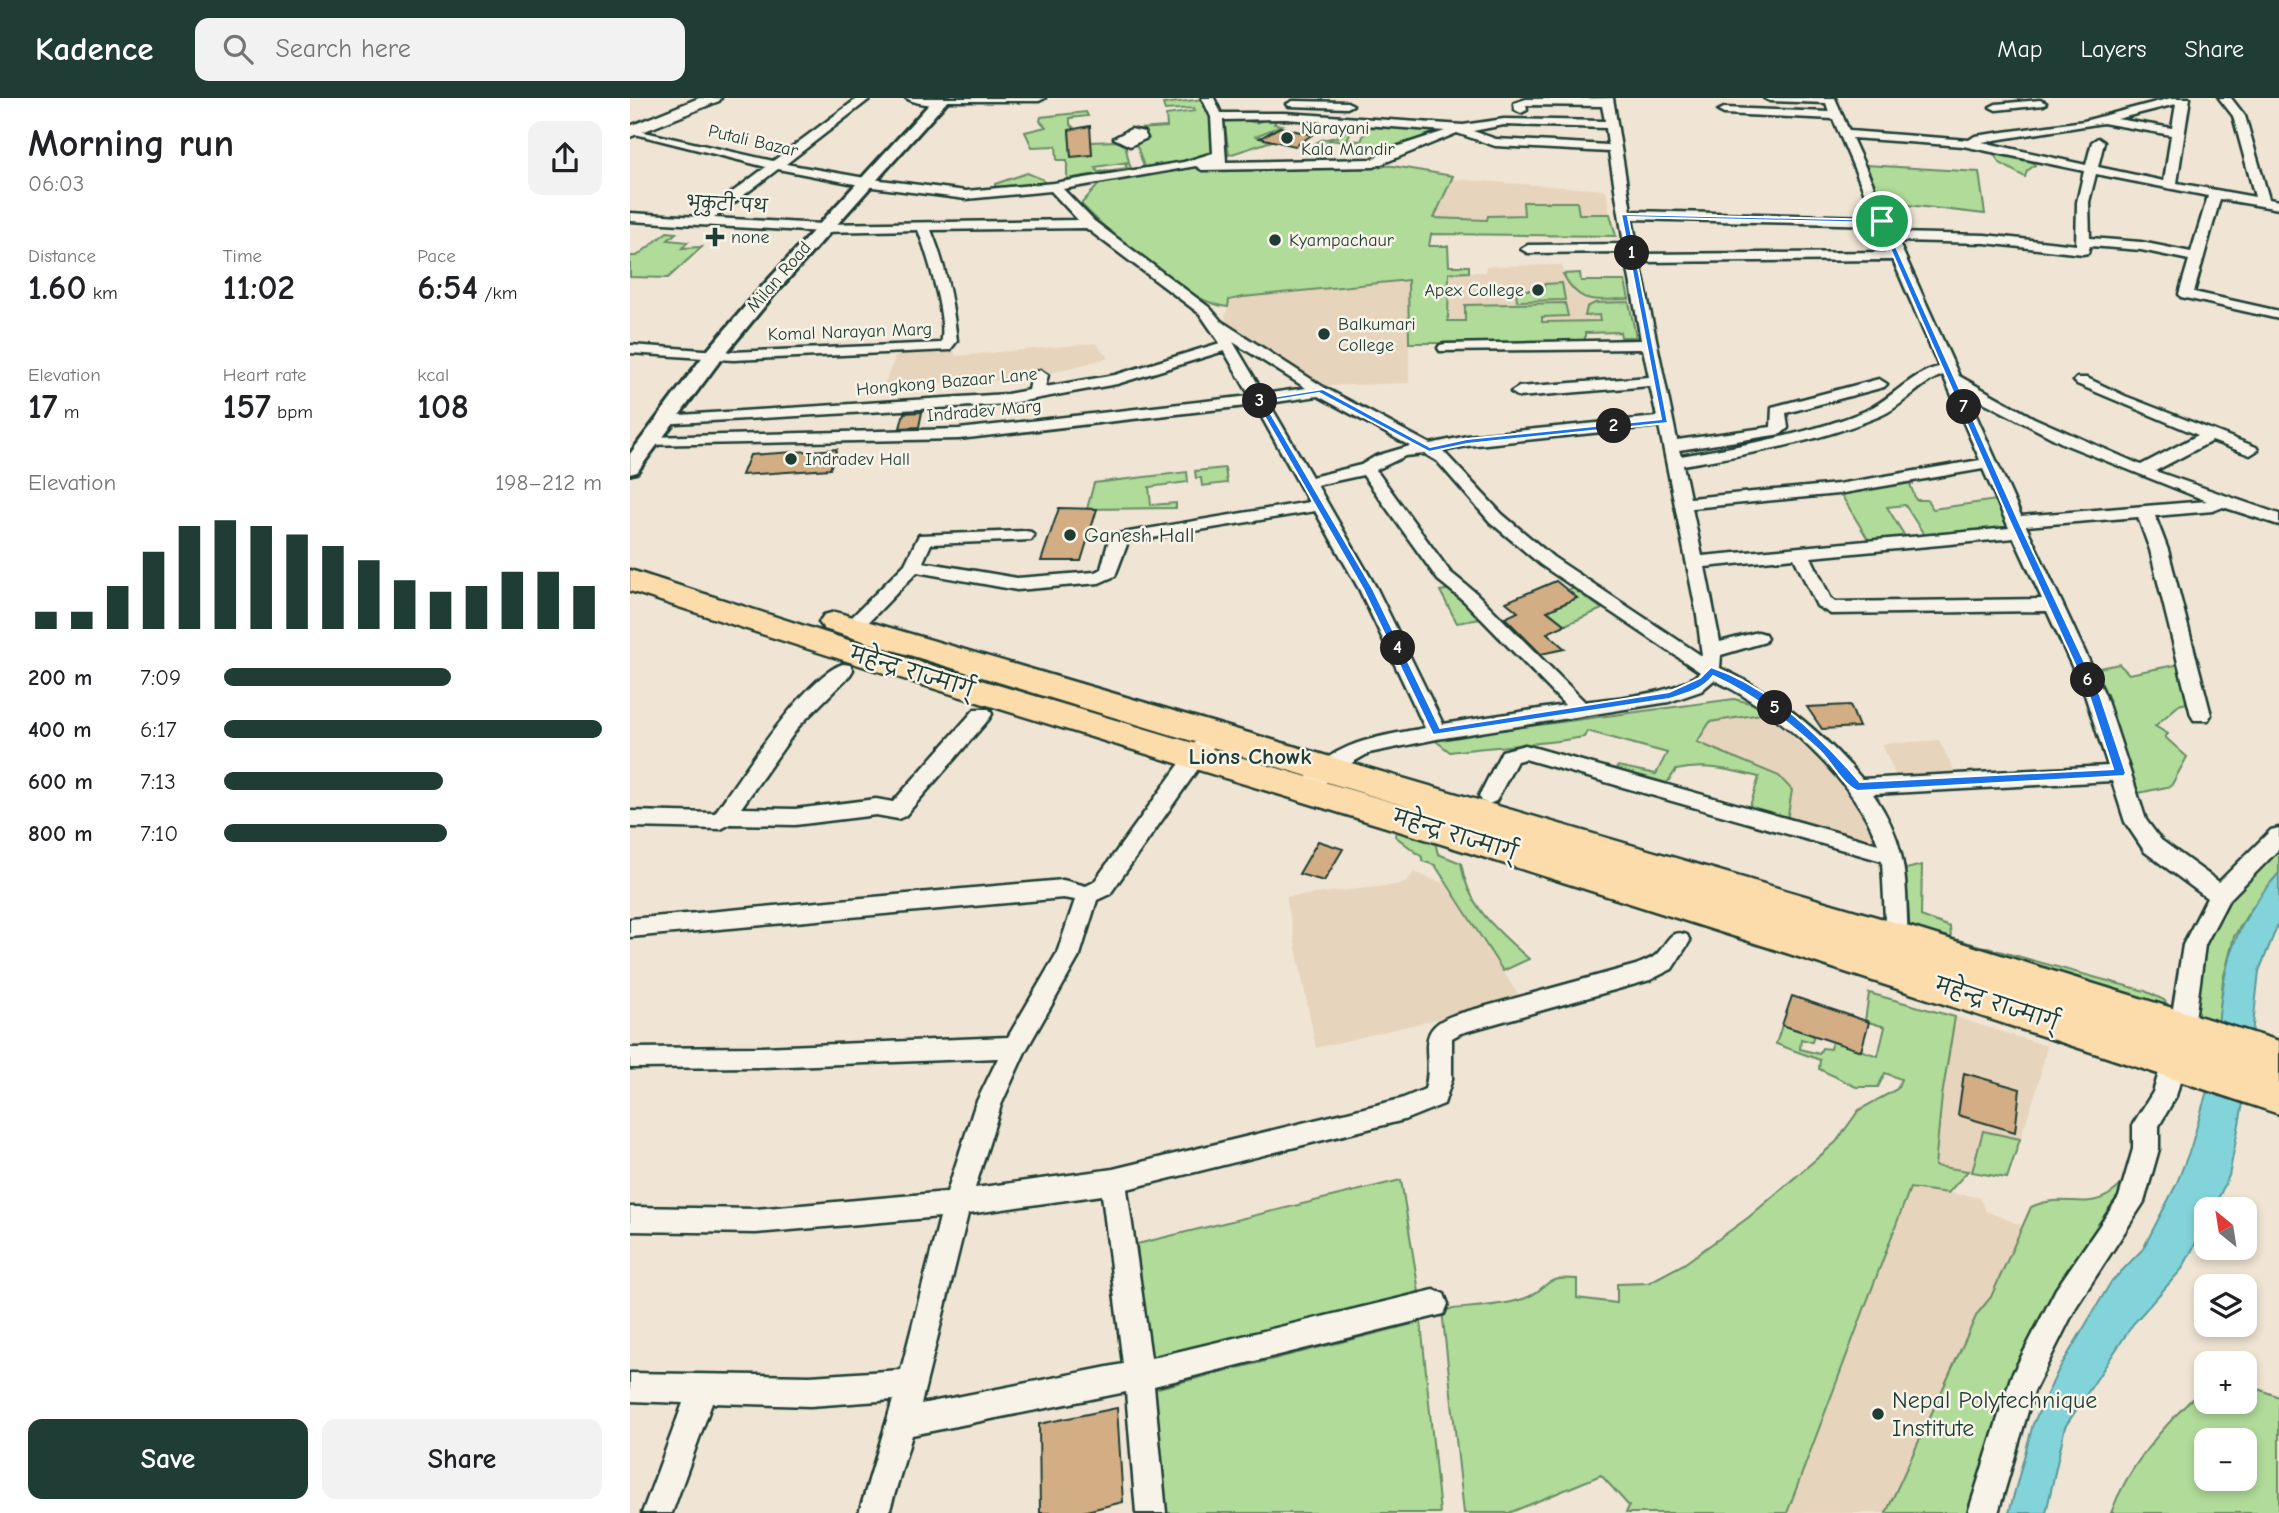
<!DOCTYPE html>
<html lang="en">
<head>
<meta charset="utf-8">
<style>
	body { margin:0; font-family:"Comic Neue","Playpen Sans Deva",sans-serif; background:#f2f2f2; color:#202124; height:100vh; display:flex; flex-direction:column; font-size:26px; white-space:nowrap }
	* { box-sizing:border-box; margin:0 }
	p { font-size:23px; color:#757577 }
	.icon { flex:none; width:38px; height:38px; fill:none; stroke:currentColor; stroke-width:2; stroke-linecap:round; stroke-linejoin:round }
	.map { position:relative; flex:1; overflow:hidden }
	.drawer { display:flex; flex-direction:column; background:#fff; width:630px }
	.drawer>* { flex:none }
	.needle { width:46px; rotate:330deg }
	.buttons { position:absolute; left:1564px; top:1099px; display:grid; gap:14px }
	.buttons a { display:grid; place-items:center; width:63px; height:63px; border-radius:14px; background:#fff; box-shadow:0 4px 10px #0003; font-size:35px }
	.pin { position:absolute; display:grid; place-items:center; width:60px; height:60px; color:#fff; margin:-30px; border:4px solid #fff; border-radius:50%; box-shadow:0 2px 7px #0007 }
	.km { position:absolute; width:35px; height:35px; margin:-18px; border-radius:50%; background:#222; color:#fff; font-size:19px; line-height:35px; text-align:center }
	.round { display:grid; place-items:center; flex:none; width:74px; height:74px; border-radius:14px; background:#f2f2f2 }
	.headline { display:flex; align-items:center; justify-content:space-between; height:119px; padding:0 28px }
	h1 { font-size:38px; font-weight:700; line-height:52px }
	.metrics { display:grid; grid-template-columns:repeat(3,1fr); gap:10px; height:119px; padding:7px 28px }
	.metrics div { display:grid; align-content:center }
	.metrics b { font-size:35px; font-weight:700 }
	.metrics small { font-size:19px; font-weight:400 }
	.metrics p { font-size:19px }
	.chart { height:196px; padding:14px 28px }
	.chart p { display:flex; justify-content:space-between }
	.chart svg { width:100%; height:126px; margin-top:7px; stroke:#1f3d34; stroke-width:6 }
	.cta { display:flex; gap:14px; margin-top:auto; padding:14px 28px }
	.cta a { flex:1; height:80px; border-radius:14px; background:#1f3d34; color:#fff; font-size:28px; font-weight:700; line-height:80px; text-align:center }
	.cta a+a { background:#f2f2f2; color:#202124 }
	ul { padding:0 28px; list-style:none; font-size:23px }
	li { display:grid; grid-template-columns:112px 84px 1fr; align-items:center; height:52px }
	li i { height:18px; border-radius:9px; background:#1f3d34 }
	header { display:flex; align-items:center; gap:42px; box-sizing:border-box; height:98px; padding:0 35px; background:#1f3d34; color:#fff }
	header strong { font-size:33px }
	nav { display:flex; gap:38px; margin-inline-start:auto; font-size:24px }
	.search { width:490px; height:63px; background:#f2f2f2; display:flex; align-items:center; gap:18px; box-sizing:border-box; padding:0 24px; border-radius:14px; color:#757577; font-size:26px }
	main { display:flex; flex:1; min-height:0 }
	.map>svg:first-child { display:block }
	.built { fill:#e7d4bc }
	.green { fill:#b0db99; stroke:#688c66; stroke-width:2; fill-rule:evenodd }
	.water { fill:#83d4da; stroke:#5b9898; stroke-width:2 }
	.building { fill:#d3ae85; stroke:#1f3d34; stroke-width:2 }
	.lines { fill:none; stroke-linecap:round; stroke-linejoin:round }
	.minor-casing { stroke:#1f3d34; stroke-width:5 }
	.tertiary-casing { stroke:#1f3d34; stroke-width:6 }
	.secondary-casing { stroke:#1f3d34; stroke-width:5 }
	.trunk-casing { stroke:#1f3d34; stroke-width:5 }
	.minor { fill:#f7f3e8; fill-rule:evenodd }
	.tertiary { fill:#f7f3e8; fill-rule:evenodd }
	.secondary { fill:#f7f3e8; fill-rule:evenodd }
	.trunk { fill:#fcdcab; fill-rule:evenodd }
	.route { fill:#1a73e8; stroke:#fff; stroke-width:2; fill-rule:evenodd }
	.poi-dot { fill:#1f3d34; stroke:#f7f3e8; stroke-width:2.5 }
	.labels { text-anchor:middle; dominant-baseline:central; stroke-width:5; stroke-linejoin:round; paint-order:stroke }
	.far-poi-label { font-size:18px; fill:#1f3d34; stroke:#f7f3e8; text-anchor:start }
	.far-street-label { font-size:18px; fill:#1f3d34; stroke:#f7f3e8 }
	.poi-label { font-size:21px; fill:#1f3d34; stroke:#f7f3e8; text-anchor:start }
	.street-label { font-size:21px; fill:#1f3d34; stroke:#f7f3e8 }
	.neighbourhood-label { font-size:23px; font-weight:bold; fill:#1f3d34; stroke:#f7f3e8 }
	.near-poi-label { font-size:24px; fill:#1f3d34; stroke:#f7f3e8; text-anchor:start }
</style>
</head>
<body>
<header>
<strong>Kadence</strong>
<div class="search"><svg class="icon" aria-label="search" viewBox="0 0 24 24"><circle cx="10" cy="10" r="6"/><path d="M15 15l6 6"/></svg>Search here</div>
<nav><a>Map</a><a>Layers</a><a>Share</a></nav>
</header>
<main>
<section class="drawer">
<div class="headline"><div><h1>Morning run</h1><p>06:03</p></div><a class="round"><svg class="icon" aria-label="share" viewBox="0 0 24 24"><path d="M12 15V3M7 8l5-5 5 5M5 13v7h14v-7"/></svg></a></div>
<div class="metrics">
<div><p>Distance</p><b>1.60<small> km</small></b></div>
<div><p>Time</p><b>11:02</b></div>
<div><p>Pace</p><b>6:54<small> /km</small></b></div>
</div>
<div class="metrics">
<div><p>Elevation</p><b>17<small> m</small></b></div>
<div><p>Heart rate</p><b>157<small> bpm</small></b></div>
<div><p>kcal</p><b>108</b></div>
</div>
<div class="chart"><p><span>Elevation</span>198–212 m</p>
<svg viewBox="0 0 160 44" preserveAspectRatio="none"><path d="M5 44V38M15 44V38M25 44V29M35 44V17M45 44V8M55 44V6M65 44V8M75 44V11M85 44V15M95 44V20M105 44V27M115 44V31M125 44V29M135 44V24M145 44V24M155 44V29"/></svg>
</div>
<ul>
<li><b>200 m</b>7:09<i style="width:60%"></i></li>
<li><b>400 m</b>6:17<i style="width:100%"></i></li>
<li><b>600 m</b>7:13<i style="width:58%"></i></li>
<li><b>800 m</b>7:10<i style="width:59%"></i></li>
</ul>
<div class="cta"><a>Save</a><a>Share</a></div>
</section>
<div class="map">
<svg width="1649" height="1415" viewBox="0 0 1649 1415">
	<rect width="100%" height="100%" fill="#f0e5d4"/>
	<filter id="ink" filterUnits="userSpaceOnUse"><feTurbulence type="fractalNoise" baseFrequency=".0143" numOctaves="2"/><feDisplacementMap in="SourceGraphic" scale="14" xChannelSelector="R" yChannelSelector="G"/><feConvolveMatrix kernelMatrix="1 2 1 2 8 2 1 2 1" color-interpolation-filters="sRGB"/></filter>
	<g filter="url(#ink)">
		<g class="built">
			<path d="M822,81L976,92L980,116L859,118L857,122L803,120Z"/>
			<path d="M932,167L933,176L950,175L951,183H995L1003,222L818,227L819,174H856V168Z"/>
			<path d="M779,182V285L693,288L640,259L597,227L595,220L599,202L613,199Z"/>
			<path d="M466,245L478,260L386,284L379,282L254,287L267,254L324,252L326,258Z"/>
			<path d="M1138,615L1198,672L1226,705L1246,747L1157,723L1162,692L1067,644L1080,624Z"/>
			<path d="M1309,642L1325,674L1266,679L1252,646Z"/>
			<path d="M784,774L815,786L891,901L686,950L656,799L765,787L776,784Z"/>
			<path d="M1325,919L1417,948L1407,991L1377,1080L1305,1068L1312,998Z"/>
			<path d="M1280,1090L1349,1099L1356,1113L1393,1128L1361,1200L1347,1216L1256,1415H1157Z"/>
		</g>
		<g class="green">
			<path d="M573,1L580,9L584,53L582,57L517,71L514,69L506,45L515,40L509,31L537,29L536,17L565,13L564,10L535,12L533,6Z"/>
			<path d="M456,14L458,18L440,20V26L446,32L439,33L441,58L462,57L461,44L485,43L495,46L499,64L465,69L468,74L497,70L495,66L499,65L501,70L437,81V62H427L426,48L402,49L395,34L416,29L410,23L411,19Z"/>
			<path d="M594,20H620L617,23L627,25L631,23L624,21L648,20L644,26L652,27L626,38L642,43L599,57Z"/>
			<path d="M714,25L724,26L717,42L731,43L737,30L749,28L823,33L757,53L744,50L737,55L713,49L715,44L700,42L694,49L678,50L691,42L707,39Z"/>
			<path d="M1361,52L1401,62L1405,67L1397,73L1395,79L1370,65Z"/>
			<path d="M733,67L763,68L823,78L804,120L857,122L858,118L894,117L893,104H947L949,116H980L986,138L801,136L799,148H818L819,168H839V174L819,175L818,223H835V207L935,205L938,218L912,219V224L970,223L969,217L955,218L957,209L965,205L999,204L1006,239H991L990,234L955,235V242H944V245L817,249L807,245H779L778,182L613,199L599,202L598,209C555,205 482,137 451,106L470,85L476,83L556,69Z"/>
			<path d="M1236,67L1349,74L1355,116L1252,104Z"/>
			<path d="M397,75L412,81L415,85L365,90V86Z"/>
			<path d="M37,134L46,135L38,142L58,144L52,150L72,149L38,180L0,179V158H7Z"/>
			<path d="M950,175L951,183H995L999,201C966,201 950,209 933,176Z"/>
			<path d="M932,185L935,202L887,203L886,192H914V186Z"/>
			<path d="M595,370L597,385L572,388L571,380H566L565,373Z"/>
			<path d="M557,374L558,384L519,389L521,407L546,405V410L457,411L464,385Z"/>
			<path d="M1282,382L1283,386H1280L1286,402H1297L1303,411L1366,402L1377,429L1295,438L1275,407L1257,409L1276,440L1239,443L1209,393Z"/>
			<path d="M943,490L972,511L935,527L918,513L947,500L938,492Z"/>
			<path d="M820,491L837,504L851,521L827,525L810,493Z"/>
			<path d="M1489,566L1499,576L1551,566L1561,604L1549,607L1525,628L1538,636L1535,639L1557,659L1541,688L1504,696L1473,603H1480L1464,571Z"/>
			<path d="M1104,601L1124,606L1138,615L1080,624L1067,644L1149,678L1162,692L1157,723L1119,711L1129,679C1100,672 1076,665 1046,672L1037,685L986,671L988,668L1026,676L1037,655L957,633L954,639C910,647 865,648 820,654L803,641Z"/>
			<path d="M767,728L804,740L808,756L831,765C838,810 867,832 899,861L873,873L805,767L792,763V759L765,738Z"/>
			<path d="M1649,748V775L1619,814L1604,839L1593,882L1586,949L1564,934C1564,920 1562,904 1564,890C1571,832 1607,786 1649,748Z"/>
			<path d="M1292,767L1291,818L1320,829L1321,840L1515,893L1534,902L1543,913L1280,834L1275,775L1276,771Z"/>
			<path d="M1239,895L1325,919L1312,998L1305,1068L1338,1073L1318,1095L1280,1090L1157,1415H996L999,1408L971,1377L879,1415H834L812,1212C837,1209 868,1209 893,1201C919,1193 910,1177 947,1181V1200L987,1205V1186L1018,1185L1054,1166L1119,1119L1206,1044L1229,1012L1267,991L1271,981L1255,975L1248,989H1226L1189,971L1190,962L1146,946L1152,927L1184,937L1182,944L1171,941L1170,951L1189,956L1192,950L1200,951L1202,943L1248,958L1255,929L1235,923Z"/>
			<path d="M1353,1033L1390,1041L1377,1080L1342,1074Z"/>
			<path d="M1502,1074L1344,1415H1256L1347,1216L1361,1199L1401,1109C1443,1090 1464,1125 1502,1074Z"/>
			<path d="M771,1082L789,1194L519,1262L507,1146Z"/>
			<path d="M791,1224L810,1415H533L524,1291Z"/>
			<path d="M1615,1286L1649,1299V1415H1481C1499,1365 1538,1322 1577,1287V1304H1615ZM1577,1342H1615V1381H1577Z"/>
		</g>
		<g class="water">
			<path d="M1649,775V824L1629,873L1620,955L1586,945C1594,872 1597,833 1649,775Z"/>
			<path d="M1579,986L1614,1000L1599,1078L1583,1111H1577V1124L1552,1171L1503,1226L1435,1329L1416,1415H1379L1403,1326L1428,1273L1481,1184L1513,1151L1546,1087L1561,1049Z"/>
		</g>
		<g class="building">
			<path d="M460,28L462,57L441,59L439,32Z"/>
			<path d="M650,29L682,37L665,48L630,40Z"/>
			<path d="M292,314L289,329L270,330L274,315Z"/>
			<path d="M207,351L200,371L112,377L120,357Z"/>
			<path d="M429,410L467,411L451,463H411Z"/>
			<path d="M926,483L947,500L917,513L935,527L917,535L935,551L911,556L875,520L888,514L876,504Z"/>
			<path d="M1220,607L1229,629L1192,631L1177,609Z"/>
			<path d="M688,743L713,751L694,783L669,776Z"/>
			<path d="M1162,898L1239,924L1231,953L1152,927Z"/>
			<path d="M1334,975L1390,991L1385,1034L1328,1017Z"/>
			<path d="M487,1310L493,1404L448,1415H410L409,1326Z"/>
		</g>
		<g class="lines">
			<g class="minor-casing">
				<g id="minor">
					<path d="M228,0H241L156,66L235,80L336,93L424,85L554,64L583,55L581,19L572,0H584L591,15H655L833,27L874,21L975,23L972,8L896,7L897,12L891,15L885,12L884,5L896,1L983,0L1001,113L1245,119L1203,21L1094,16L1088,13L1094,10L1199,14L1196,5L1140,3L1134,0H1205L1219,33L1339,42L1345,38L1454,23L1541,0H1560L1547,85L1625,99L1603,18L1589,0H1601L1615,18L1639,101L1649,103V111L1590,101L1564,194L1649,213V221L1551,199L1549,196L1559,162L1511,152L1460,148L1458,155L1453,156L1355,145L1268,143L1329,278L1404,320L1511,367L1568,337L1447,286L1444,283L1447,280H1457L1495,298L1626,349L1628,352L1620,357L1582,343L1525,373L1649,416V427L1593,409L1583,413L1525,418L1538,452L1581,617L1578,622H1564L1561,617L1520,452L1508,419L1396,428L1475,597L1516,722L1531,742L1589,784L1641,732L1649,730V751L1598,803L1575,847L1564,929L1560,936L1552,939L1544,936L1540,929L1553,847L1577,800L1515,754L1495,724L1482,683L1243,696C1279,748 1275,781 1278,841L1275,847L1267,850L1259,847L1256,841L1252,763L895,661L887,663L866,703L859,706L852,703L849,698L872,653L895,647L1248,746C1225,681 1145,610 1084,582L1071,593L1039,604L807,641L739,655L704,675L685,697L678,700L671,697L668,692C694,645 747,639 795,630L729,491L685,413L498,444L485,478L469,485L387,492L287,474L230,533H216L214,529L216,525L275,466L289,437L395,433L401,434L404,438L401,442L301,446L293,464L387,480L465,474L471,471L478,445L487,436L679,404L625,307L329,341L13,347L11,344L19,339L329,331L620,298L594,253L487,286L377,306L29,326L27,323L29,320L35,318L377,296L399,292L402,277L410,272L418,277L415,289L485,277L590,245L570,216L456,130L301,132C316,168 323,205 327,243L320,252L103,262L0,255V247L103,254L311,245C318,223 297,155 288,132L192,134L0,123V115L69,119L136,69L1,35V31L143,63ZM1546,6L1542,30L1487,21ZM655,21L815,33L763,50L742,61L596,64L593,22ZM1473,25L1541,37L1534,83L1468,69L1474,44L1468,40L1462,44L1456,67L1352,44ZM874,27L976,30L978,47L866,41L843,33ZM827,35L865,48L979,54L994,146L898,147L891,151L898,155L995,154L1011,242L815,246L810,247L808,250L810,253L1013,251L1019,279L889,289L881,294L889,299L1020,288L1027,319L837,338L800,346L695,290L591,223L580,210L464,123L433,91L566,68L572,72L744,69ZM1222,40L1333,48L1454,73L1447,104L1446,147L1355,137L1265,135ZM148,71L235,88L336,101L421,93L448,122L192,126L84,120ZM1466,76L1578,98L1561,154L1511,144L1460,140L1459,104ZM1002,121L1248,127L1260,154L1009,156ZM1263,162L1309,269C1281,275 1262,301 1235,313C1177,337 1113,347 1051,358L1049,352L1151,336L1158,330L1156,315L1254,289L1257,286L1249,281L1142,309L1141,329L1047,342L1010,164ZM603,244L676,290L634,296ZM1313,277L1350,362L1208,386L1060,400L1053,367C1120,356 1188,344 1250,318C1274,308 1289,285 1313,277ZM1336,295L1434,346L1577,403L1391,418ZM688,298L780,348L746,358L731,367L682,379L639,305ZM1029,328L1067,517L1072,558L923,459L872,416L813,353L837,348ZM795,356L807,363L860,424L911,467L1070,574L1068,576C1044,597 987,599 955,604L846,495L820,474L746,372L775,358ZM1353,371L1379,430L1072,458L1062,410L1208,396ZM733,377L808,482L834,503L935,607L813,626L747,491L687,387ZM1384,440L1412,501L1205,504L1201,501L1181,459ZM1164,460L1187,508L1201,516L1417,513L1455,597L1478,668L1232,681C1193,635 1145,595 1090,570L1091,557L1135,544L1137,540L1135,536L1128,534L1090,544L1075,469Z"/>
					<path d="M276,0H415L409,3H315C307,9 285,6 276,0Z"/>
					<path d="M1410,2L1416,5L1414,7L1366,12L1360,9L1366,6Z"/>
					<path d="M663,3L717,4L723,7L717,10L659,8L657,6Z"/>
					<path d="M501,31L514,34L517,40L500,48L484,40Z"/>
					<path d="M213,566L220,567L223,572L220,577L169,628L111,710L165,711L246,701L263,704L345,611H359L362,616L359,621L275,718L268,721L246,717L165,727L100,726L91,731L0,729V713L85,715C108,682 177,576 213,566Z"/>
					<path d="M582,629L589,631L592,636L589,641L480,796L467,802L450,857L395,954L371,1007L345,1090L483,1071L771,1001L795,991C805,957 781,932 824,917L1006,867C1013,864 1022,861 1027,856C1038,845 1039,830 1057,837L1060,843L1042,871L1020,882L831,935L822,940V981L814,1006L774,1022L497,1091L521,1260L804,1192L814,1196L818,1206L814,1216L524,1288L536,1415H506L496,1294L282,1337L259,1415H229L263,1302L180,1308L82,1305L42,1415H12L53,1305L0,1303V1275L180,1278L271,1272L310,1119L126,1135L0,1133V1109L126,1111L317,1094L345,1007L368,960L132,969L0,970V950L132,949L378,939L427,855L445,802L433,800L0,839V821L433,782L456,788L464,784L575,631ZM472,1097L493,1266L291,1306L338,1116Z"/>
					<path d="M1544,952L1553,955L1556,962L1546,998L1529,1028V1051L1514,1104L1446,1209L1404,1293L1368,1415H1338L1381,1279L1426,1191L1489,1099L1503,1051V1026L1523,994L1535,955Z"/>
				</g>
			</g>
			<g class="tertiary-casing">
				<path id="tertiary" d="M305,0H320L142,199L91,261L7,374L0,376V356L77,253L130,191Z"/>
			</g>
			<g class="secondary-casing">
				<path id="secondary" d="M69,0H91L89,3L0,39V28Z"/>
			</g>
			<g class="trunk-casing">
				<path id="trunk" d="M0,472L240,549L795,714L194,531L189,524L194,517L205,514L216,517L1267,825L1649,943V1016C1374,925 1098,835 821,749C547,665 272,583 0,493Z"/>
			</g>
			<use href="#minor" class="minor"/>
			<use href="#tertiary" class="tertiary"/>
			<use href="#secondary" class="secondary"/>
			<use href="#trunk" class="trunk"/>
		</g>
	</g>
	<path class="route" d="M991,116L1254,122L1389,424L1470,597L1496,675L1494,678L1227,693C1212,686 1202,665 1190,653C1158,623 1123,596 1083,578C1072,592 1056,596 1039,601L803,637L733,491L625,302L693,291L800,349L837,341L1031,321ZM998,119L1249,125L1380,424L1459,597L1483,671L1230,684C1190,638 1141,589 1081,569L1070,580L1039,594L810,630L743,491L634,304L689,295L799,354L837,346L1038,325Z"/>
	<g class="poi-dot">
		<circle cx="657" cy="40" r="7"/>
		<path d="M81.5 128.5h7v7h7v7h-7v7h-7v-7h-7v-7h7z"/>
		<circle cx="645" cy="142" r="7"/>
		<circle cx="908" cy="192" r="7"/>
		<circle cx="694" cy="236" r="7"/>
		<circle cx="161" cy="361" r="7"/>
		<circle cx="440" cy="437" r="7"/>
		<circle cx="1248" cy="1316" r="7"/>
	</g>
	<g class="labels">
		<g class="far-poi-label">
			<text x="671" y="30">Narayani<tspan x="671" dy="21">Kala Mandir</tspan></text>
			<text x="101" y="139">none</text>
			<text x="659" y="142">Kyampachaur</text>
			<text x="894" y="192" text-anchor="end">Apex College</text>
			<text x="708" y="226">Balkumari<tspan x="708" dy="21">College</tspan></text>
			<text x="175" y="361">Indradev Hall</text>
		</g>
		<g class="far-street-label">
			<text transform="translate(123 43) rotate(13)">Putali Bazar</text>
			<text transform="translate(97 107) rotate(3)">भृकुटी पथ</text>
			<text transform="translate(149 179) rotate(-49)">Milan Road</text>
			<text transform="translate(220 234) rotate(-2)">Komal Narayan Marg</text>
			<text transform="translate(317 284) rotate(-5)">Hongkong Bazaar Lane</text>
			<text transform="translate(354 313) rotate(-5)">Indradev Marg</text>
		</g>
		<g class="poi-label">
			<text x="454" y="437">Ganesh Hall</text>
		</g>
		<g class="street-label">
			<text transform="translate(282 574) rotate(17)">महेन्द्र राज्मार्ग्</text>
			<text transform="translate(825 737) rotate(17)">महेन्द्र राज्मार्ग्</text>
			<text transform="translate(1367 906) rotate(18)">महेन्द्र राज्मार्ग्</text>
		</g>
		<g class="neighbourhood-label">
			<text x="620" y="658">Lions Chowk</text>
		</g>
		<g class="near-poi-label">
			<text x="1262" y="1302">Nepal Polytechnique<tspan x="1262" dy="28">Institute</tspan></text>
		</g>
	</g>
</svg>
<div class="buttons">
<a><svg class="needle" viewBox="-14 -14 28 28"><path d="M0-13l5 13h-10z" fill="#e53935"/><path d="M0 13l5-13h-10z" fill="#757577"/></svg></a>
<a><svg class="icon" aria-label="layers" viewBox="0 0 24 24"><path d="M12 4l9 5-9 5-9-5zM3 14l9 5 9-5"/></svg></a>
<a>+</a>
<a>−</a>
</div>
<div class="pin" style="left:1252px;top:123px;background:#1e9e55"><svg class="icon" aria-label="arrive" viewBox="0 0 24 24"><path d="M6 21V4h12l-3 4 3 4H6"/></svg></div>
<b class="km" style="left:1002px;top:155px">1</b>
<b class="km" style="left:984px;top:328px">2</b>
<b class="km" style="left:630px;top:303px">3</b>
<b class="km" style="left:768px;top:550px">4</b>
<b class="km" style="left:1145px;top:610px">5</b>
<b class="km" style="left:1458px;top:582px">6</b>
<b class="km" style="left:1334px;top:309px">7</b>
</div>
</main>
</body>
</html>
